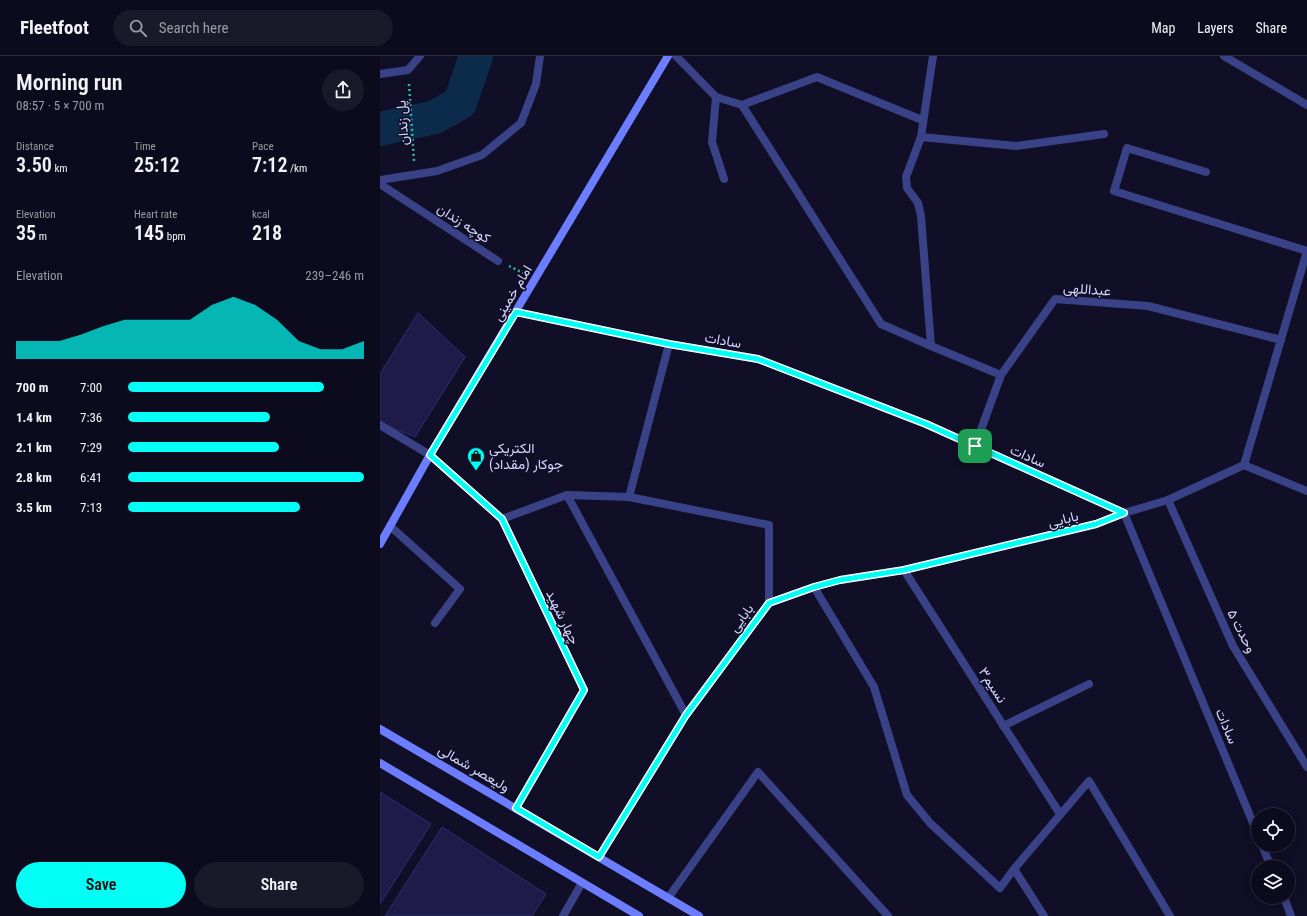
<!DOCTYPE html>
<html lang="en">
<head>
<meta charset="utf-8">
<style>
	body { margin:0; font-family:"Roboto Condensed",Vazirmatn,sans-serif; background:#1a192a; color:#f1f3f6; height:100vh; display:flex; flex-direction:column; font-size:15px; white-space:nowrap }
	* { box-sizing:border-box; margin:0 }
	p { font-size:13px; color:#9a9ba4 }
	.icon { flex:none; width:22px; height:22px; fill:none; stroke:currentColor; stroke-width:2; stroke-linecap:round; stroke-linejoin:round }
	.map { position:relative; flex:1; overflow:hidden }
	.side { display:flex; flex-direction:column; background:#0c0b1d; width:380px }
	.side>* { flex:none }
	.fabs { position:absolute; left:871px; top:752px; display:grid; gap:8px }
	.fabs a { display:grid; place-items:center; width:44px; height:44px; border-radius:50%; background:#0c0b1d; box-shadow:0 2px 10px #0003,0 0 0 1px #2c2b3b; font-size:20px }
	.pin { position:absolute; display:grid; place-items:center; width:34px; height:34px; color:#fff; margin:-17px; border-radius:8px; box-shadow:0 2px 6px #0006 }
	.round { display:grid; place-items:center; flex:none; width:42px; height:42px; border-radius:21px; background:#1a192a }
	.head { display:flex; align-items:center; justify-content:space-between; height:68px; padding:0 16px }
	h1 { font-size:22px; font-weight:600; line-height:30px }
	.metrics { display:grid; grid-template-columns:repeat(3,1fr); gap:6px; height:68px; padding:4px 16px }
	.metrics div { display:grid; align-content:center }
	.metrics b { font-size:20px; font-weight:600 }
	.metrics small { font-size:11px; font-weight:400 }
	.metrics p { font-size:11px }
	.chart { height:112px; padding:8px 16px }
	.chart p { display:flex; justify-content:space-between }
	.chart svg { width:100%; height:72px; margin-top:4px; fill:#01fff5; opacity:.7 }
	.action { display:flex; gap:8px; margin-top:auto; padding:8px 16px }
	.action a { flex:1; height:46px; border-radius:24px; background:#01fff5; color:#111; font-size:16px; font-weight:600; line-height:46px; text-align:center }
	.action a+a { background:#1a192a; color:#f1f3f6 }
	ul { padding:0 16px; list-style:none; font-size:13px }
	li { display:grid; grid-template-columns:64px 48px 1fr; align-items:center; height:30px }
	li i { height:10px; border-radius:5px; background:#01fff5 }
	header { display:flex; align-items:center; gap:24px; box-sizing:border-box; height:56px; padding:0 20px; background:#0c0b1d; border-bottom:1px solid #2c2b3b }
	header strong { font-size:19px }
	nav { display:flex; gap:22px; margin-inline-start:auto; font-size:14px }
	.search { width:280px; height:36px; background:#1a192a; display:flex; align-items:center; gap:10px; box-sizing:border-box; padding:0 14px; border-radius:22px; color:#9a9ba4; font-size:15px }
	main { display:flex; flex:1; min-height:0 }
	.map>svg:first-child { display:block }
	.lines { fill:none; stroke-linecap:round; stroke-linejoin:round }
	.river { stroke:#0c2b4a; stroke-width:34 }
	.building { fill:#1e1b48; stroke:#312d75 }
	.path { stroke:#2eba9e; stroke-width:2.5; stroke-dasharray:2 3; stroke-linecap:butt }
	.lane { stroke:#3a4287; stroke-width:8 }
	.street { stroke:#3a4287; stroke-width:8 }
	.secondary { stroke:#6c7dff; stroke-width:8 }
	.route-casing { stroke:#fff; stroke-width:8 }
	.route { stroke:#01fff5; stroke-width:5 }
	.labels { text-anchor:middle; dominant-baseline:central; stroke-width:3; stroke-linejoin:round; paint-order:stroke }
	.street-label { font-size:14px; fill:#d5d6ff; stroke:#100f27 }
	.poi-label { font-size:14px; fill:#d5d6ff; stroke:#100f27; text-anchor:start }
</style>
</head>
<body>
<header>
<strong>Fleetfoot</strong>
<div class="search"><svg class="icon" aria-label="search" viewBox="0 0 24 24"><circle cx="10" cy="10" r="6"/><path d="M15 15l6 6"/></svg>Search here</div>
<nav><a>Map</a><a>Layers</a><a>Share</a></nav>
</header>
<main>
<section class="side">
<div class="head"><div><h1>Morning run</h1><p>08:57 · 5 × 700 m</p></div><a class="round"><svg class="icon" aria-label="share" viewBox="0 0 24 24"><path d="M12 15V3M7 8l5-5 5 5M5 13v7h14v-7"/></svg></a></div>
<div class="metrics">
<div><p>Distance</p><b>3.50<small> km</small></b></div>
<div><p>Time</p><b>25:12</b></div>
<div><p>Pace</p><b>7:12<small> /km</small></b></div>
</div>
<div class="metrics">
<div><p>Elevation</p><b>35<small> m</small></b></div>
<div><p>Heart rate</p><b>145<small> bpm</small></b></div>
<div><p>kcal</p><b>218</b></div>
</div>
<div class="chart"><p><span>Elevation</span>239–246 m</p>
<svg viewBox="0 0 160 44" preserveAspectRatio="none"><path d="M0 44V33L10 33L20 33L30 29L40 24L50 20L60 20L70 20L80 20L90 11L100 6L110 11L120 20L130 33L140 38L150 38L160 33V44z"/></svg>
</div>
<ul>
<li><b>700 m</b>7:00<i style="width:83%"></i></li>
<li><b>1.4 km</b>7:36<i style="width:60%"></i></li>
<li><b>2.1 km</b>7:29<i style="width:64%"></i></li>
<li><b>2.8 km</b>6:41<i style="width:100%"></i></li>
<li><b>3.5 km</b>7:13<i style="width:73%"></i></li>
</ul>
<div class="action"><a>Save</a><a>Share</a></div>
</section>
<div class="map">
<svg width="927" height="860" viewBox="0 0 927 860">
	<rect width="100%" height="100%" fill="#100f27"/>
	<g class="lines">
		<path class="river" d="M0,73L55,61L80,47L96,0"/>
	</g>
	<g class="building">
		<path d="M38,257L85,301L35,381L0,367V318Z"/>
		<path d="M0,736L51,768L0,848Z"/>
		<path d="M62,771L166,838L152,860H5Z"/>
	</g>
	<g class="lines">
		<g class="path">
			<path d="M29,28L34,105"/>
			<path d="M129,210L143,217"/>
		</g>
		<g class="lane">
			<path d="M362,49L437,21L542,64"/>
			<path d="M0,128L118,205"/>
		</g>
		<g class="street">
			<path d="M296,0L336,41L362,49L501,268L551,290"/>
			<path d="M553,0L541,81L526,121L527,132L538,147L541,160L551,290L621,319"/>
			<path d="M844,0L927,49"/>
			<path d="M0,18L28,14L40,0"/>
			<path d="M336,41L332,86L344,123"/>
			<path d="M541,81L636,90L724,78"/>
			<path d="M826,116L747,92L734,135L927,195"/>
			<path d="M0,124L57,115L102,99L141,67L156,28L160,0"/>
			<path d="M136,256L289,288L378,303L546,368L744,457L878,779"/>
			<path d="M0,369L50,399L122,463L204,634L136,752"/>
			<path d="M595,390L621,319L675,243L768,250L901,284"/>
			<path d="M864,409L927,435"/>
			<path d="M187,439L249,441L289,288"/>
			<path d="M249,441L389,469V547"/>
			<path d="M788,444L853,590L927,711"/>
			<path d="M122,463L187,439L306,659"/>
			<path d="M10,470L80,533L55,567"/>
			<path d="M524,514L680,758"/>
			<path d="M434,531L494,631L527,739L550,767L620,832L634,813L664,860"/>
			<path d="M623,670L709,628"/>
			<path d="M882,789L891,811"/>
			<path d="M219,801L306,659L389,547L434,531L460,524L524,514L717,468L744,457L788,444L864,409L927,195"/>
			<path d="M634,813L709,725L790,860"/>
			<path d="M904,841L911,860"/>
			<path d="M288,842L378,716L508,860"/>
			<path d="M183,860L202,827"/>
		</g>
		<g class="secondary">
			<path d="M0,488L50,399L288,0"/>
			<path d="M0,673L319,860"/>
			<path d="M0,707L259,860"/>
		</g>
	</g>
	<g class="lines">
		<g class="route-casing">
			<path id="route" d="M136,256L289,288L378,303L546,368L744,457L716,468L524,514L460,524L434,531L389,547L306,659L219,801L136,752L204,634L122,463L50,399Z"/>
		</g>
		<use href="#route" class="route"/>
	</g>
	<defs>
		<g id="shop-pin" transform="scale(0.9)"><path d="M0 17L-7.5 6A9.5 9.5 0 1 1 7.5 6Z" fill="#01fff5" stroke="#100f27"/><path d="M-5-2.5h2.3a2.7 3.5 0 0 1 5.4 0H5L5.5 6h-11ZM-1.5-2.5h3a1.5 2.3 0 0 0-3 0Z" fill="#111"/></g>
	</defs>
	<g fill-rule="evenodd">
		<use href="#shop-pin" x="96" y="400"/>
	</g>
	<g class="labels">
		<g class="street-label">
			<text transform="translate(22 67) rotate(-94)">پل زندان</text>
			<text transform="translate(84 167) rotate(33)">کوچه زندان</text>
			<text transform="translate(707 233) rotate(4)">عبداللهی</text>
			<text transform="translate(132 237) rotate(-59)">امام خمینی</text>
			<text transform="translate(343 284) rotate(10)">سادات</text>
			<text transform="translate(648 400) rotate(24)">سادات</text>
			<text transform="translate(683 463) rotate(-14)">بابایی</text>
			<text transform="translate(183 561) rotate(64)">چهار شهید</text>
			<text transform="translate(361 562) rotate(-54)">بابایی</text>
			<text transform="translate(862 575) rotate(63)">وحدت ۵</text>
			<text transform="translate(613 629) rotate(57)">نسیم۳</text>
			<text transform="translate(847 670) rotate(67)">سادات</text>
			<text transform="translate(94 712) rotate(30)">ولیعصر شمالی</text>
		</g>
		<g class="poi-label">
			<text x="109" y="392">الکتریکی<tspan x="109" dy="16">جوکار (مقداد)</tspan></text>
		</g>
	</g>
</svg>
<div class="fabs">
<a><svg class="icon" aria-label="locate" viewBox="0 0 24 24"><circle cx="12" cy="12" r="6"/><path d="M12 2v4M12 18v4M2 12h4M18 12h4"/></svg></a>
<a><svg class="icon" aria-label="layers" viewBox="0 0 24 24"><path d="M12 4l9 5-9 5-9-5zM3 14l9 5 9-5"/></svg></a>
</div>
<div class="pin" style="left:595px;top:390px;background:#1e9e55"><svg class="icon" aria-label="arrive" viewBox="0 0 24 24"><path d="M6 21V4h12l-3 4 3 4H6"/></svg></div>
</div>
</main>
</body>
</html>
